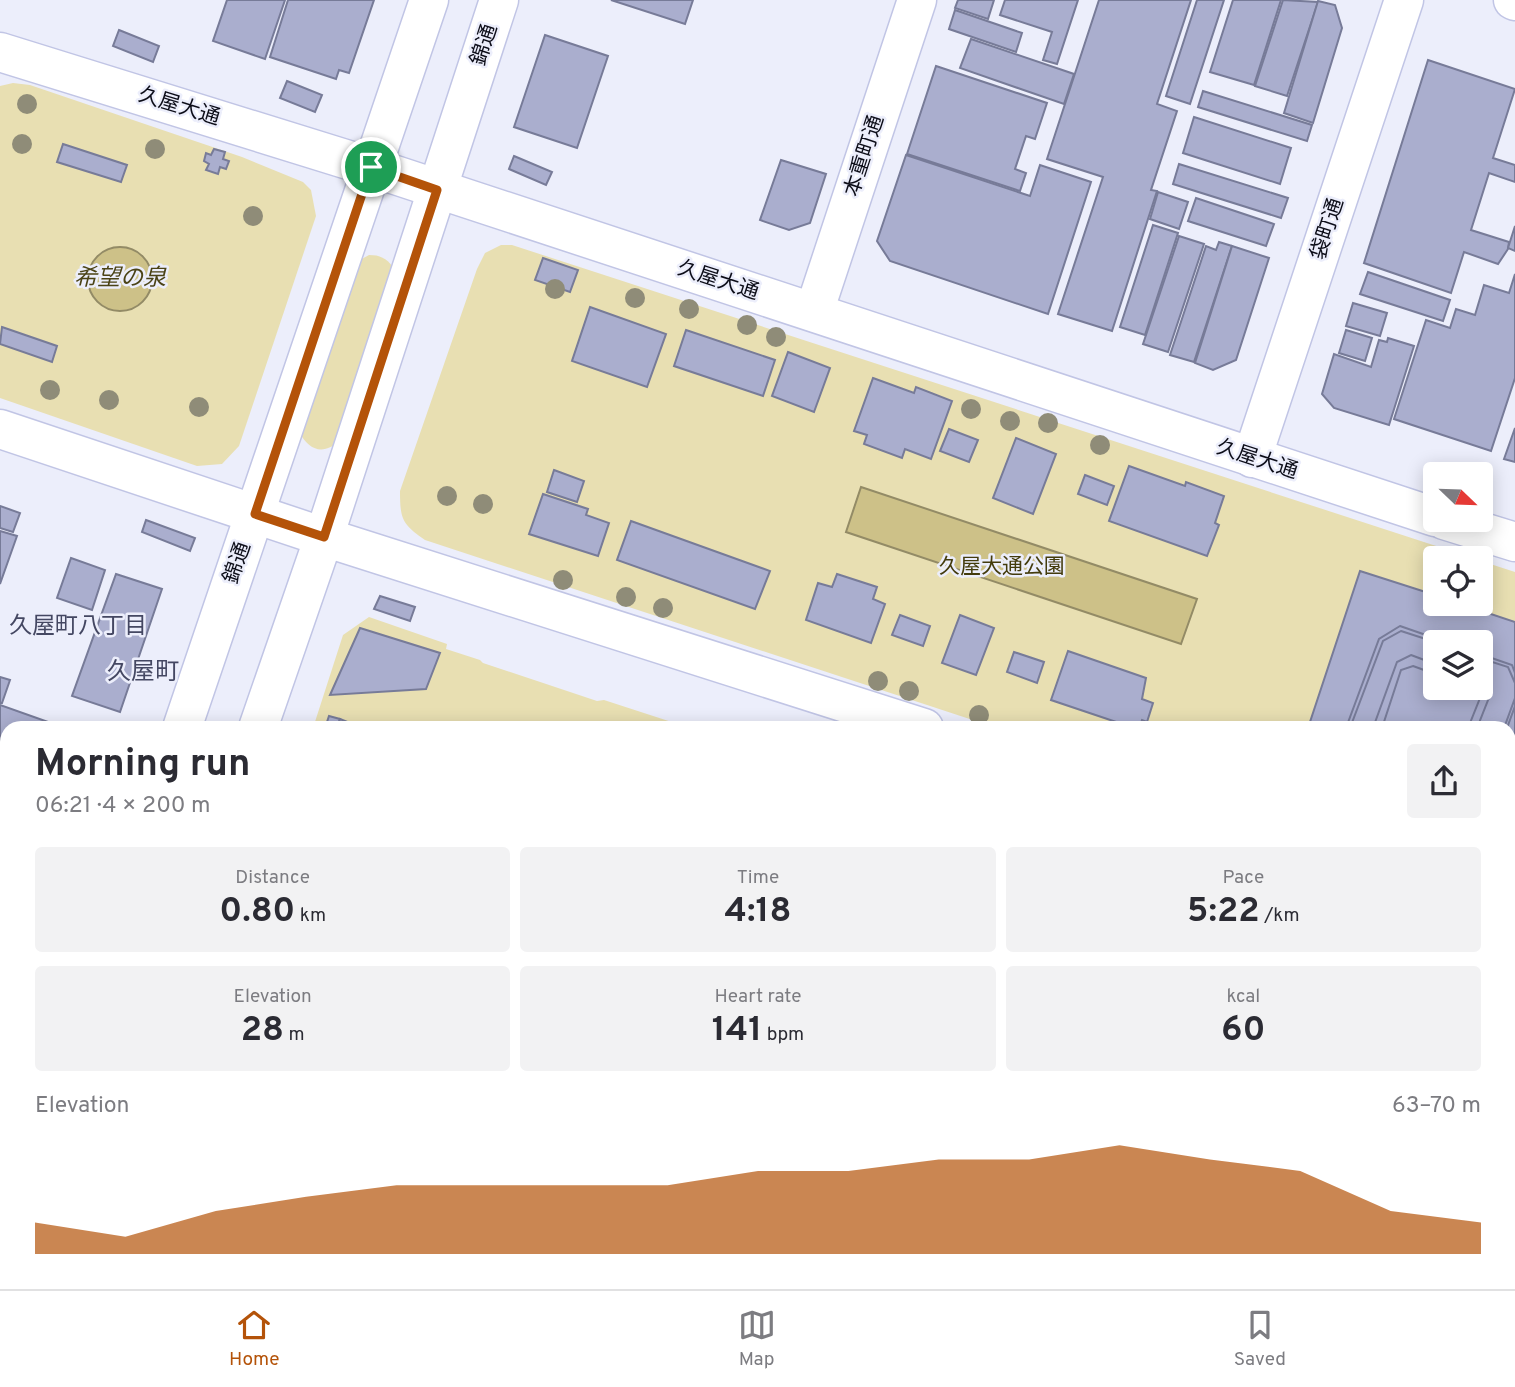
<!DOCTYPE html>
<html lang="en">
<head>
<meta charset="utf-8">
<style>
	body { margin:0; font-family:Overpass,"Noto Sans JP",sans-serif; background:#f2f2f3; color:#2b2b33; height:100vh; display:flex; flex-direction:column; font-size:26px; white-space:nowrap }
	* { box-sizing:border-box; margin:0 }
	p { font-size:23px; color:#7c7c81 }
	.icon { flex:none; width:38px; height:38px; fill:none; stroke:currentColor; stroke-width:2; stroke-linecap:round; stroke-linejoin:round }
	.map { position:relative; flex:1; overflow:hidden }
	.side { position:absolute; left:0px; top:721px; width:1516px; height:569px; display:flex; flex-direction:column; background:#fff; border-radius:21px 21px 0 0; box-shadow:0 4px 18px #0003 }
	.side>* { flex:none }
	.needle { width:46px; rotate:113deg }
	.tools { position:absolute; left:1423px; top:462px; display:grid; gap:14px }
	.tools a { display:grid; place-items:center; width:70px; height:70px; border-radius:7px; background:#fff; box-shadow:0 4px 18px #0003; font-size:35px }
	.pin { position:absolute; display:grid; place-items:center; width:60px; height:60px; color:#fff; margin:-30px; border:4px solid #fff; border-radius:50%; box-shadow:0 2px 7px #0007 }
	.round { display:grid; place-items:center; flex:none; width:74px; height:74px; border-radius:7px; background:#f2f2f3 }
	.overview { display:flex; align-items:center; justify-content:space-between; height:119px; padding:0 35px }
	h1 { font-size:38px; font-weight:700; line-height:52px }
	.metrics { display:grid; grid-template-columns:repeat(3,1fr); gap:10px; height:119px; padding:7px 35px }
	.metrics div { display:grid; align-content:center; border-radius:7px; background:#f2f2f3; text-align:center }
	.metrics b { font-size:35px; font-weight:700 }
	.metrics small { font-size:19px; font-weight:400 }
	.metrics p { font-size:19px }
	.chart { height:196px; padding:14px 35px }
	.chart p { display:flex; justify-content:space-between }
	.chart svg { width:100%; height:126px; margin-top:7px; fill:#b45309; opacity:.7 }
	.tabs { display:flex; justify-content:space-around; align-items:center; height:98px; border-top:2px solid #e1e1e2; background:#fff; font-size:19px; color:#7c7c81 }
	.tabs a { display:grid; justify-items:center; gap:4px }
	.tabs .on { color:#b45309 }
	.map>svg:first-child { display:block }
	.green { fill:#e8dfb2; fill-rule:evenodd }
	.water { fill:#cdc188; stroke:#938b66; stroke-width:2 }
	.building { fill:#aaaece; stroke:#777b98; stroke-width:2; fill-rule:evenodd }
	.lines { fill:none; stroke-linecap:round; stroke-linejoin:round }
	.minor-casing { stroke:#c1c5e5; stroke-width:41 }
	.minor { stroke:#fff; stroke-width:38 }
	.tree { fill:#8f8c78 }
	.route-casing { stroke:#fff; stroke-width:14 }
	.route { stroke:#b45309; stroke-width:9 }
	.labels { text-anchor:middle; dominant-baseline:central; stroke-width:5; stroke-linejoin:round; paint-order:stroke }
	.street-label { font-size:21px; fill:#0c0d18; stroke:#eceefb }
	.park-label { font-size:21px; fill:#433b0c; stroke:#eceefb }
	.water-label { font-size:23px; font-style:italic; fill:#4b4316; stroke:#eceefb }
	.neighbourhood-label { font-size:23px; fill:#444762; stroke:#eceefb }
	.quarter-label { font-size:24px; fill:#444762; stroke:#eceefb }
</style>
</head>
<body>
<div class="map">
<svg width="1515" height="1289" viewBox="0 0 1515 1289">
	<rect width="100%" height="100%" fill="#eceefb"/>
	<g class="green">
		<path d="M13,83L30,85L242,157L303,182L311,190L316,216L239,446L222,464L197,466L0,398V86Z"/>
		<path d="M501,245H512L1473,558H1435V604H1480L1481,561L1515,572V896L1508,894V728H997L425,540C402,524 400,519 400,491L477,269L485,253ZM1435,642H1480V688H1435Z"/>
		<path d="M369,255C380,255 386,258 393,267L341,440C324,455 310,452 299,432L360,260Z"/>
		<path d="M369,617L447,644L446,649L480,660L483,663L597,701L604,700L690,728H313L343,635Z"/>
	</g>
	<g class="water">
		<circle cx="120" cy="279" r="32"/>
		<path d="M861,487L1197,599L1181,644L846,532Z"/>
	</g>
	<g class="building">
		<path d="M227,0H285L265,59L213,41Z"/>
		<path d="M288,0H374L349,73L339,70L336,79L270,57Z"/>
		<path d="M611,0H693L685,24Z"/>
		<path d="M958,0H994L988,19L955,8Z"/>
		<path d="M1005,0H1078L1057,64L1043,60L1052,32L1000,15Z"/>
		<path d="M1099,0H1191L1157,104L1177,111L1151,190L1157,191L1112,331L1058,314L1103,177L1047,159Z"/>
		<path d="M1197,0H1224L1190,104L1166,96Z"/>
		<path d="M1233,0H1281L1254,85L1210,72Z"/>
		<path d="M1283,0L1318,2L1287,96L1255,86Z"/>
		<path d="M1318,1L1335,5L1342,28L1313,123L1284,113Z"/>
		<path d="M955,10L1022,33L1016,52L949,29Z"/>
		<path d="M119,30L159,46L153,62L113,46Z"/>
		<path d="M545,35L608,56L577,148L514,127Z"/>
		<path d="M971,39L1074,74L1064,104L960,68Z"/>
		<path d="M1428,60L1515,89L1493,158L1515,165V182L1489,173L1471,230L1509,242L1508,249L1498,264L1464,252L1451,293L1364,263Z"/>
		<path d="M936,66L1047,103L1035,139L1026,136L1015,169L1026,173L1020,191L907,154Z"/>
		<path d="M287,81L322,95L315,112L280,98Z"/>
		<path d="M1203,91L1312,125L1307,141L1198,107Z"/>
		<path d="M1194,117L1291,148L1280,184L1183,153Z"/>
		<path d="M63,144L127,165L121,182L57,162Z"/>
		<path d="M214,149L225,152L223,159L229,161L226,169L220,167L218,174L206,170L209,164L204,161L206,153L211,155Z"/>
		<path d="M906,155L1030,196L1040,165L1091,182L1048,314L890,261L877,241Z"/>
		<path d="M514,156L552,172L546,185L509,169Z"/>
		<path d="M781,160L826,174L810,223L789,230L760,220Z"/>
		<path d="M1179,164L1288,198L1281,218L1173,184Z"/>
		<path d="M1158,192L1188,202L1179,229L1150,219Z"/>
		<path d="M1196,198L1274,224L1266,246L1188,221Z"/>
		<path d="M1153,225L1178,233L1145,335L1120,327Z"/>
		<path d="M1515,226V251L1508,248Z"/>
		<path d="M1179,236L1204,244L1168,352L1143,344Z"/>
		<path d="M1219,242L1232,246L1194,362L1170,355L1206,246L1216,250Z"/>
		<path d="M1232,246L1269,258L1236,360L1213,370L1195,363Z"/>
		<path d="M543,258L578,270L570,292L535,280Z"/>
		<path d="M1368,272L1450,300L1443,321L1360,294Z"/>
		<path d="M1515,274V378L1491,451L1394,419L1426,320L1450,328L1456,309L1475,315L1484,285L1509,293Z"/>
		<path d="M1353,303L1387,313L1380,336L1346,326Z"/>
		<path d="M590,307L666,334L647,387L572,361Z"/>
		<path d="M2,327L57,346L52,362L0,344Z"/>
		<path d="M686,330L775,360L763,396L674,366Z"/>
		<path d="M1346,330L1372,338L1365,361L1339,353Z"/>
		<path d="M1388,338L1414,346L1389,425L1334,408L1322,394L1334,354L1371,367L1379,340L1387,342Z"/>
		<path d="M788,352L830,368L814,412L772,396Z"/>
		<path d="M873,378L914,393L916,387L952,401L931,459L905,449L902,458L864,444L867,435L854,431Z"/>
		<path d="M1515,428V462L1504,459Z"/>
		<path d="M949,429L978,440L969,462L940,451Z"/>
		<path d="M1016,438L1056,454L1033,514L993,498Z"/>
		<path d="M1129,466L1185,486L1186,482L1224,496L1215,523L1219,525L1207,556L1109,521Z"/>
		<path d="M554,470L584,481L577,502L547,492Z"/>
		<path d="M1085,475L1114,486L1107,505L1078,494Z"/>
		<path d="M543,494L588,509L586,515L609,523L598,556L529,534Z"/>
		<path d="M0,506L20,513L13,532L0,528Z"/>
		<path d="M146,520L195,538L190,551L142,532Z"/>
		<path d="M631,521L770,571L755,609L617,560Z"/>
		<path d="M0,531L17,536L0,584Z"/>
		<path d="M71,558L105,570L92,610L57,598Z"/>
		<path d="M1360,571L1435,595V604H1461L1515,622V766L1508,786V728H1308ZM1435,642H1480V688H1435Z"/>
		<path d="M116,574L162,589L120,712L72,696Z"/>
		<path d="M837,574L877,587L873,599L885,604L871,643L806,620L818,583L832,587Z"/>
		<path d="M380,596L415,607L410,621L374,609Z"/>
		<path d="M900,615L930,626L923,646L892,635Z"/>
		<path d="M960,615L994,628L976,675L942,663Z"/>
		<path d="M1400,626L1446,642H1435V688H1480V654L1512,665L1515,673V706L1507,728H1346L1379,639Z"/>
		<path d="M360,628L440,653L426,689L330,695Z"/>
		<path d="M1401,631L1435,642V688H1480V658L1508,667L1515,683V698L1504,728H1350L1383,641Z"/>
		<path d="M1068,651L1146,678L1142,699L1153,703L1147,722L1142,720L1139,728H1134L1051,700Z"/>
		<path d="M1014,652L1044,662L1037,683L1007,672Z"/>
		<path d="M1411,655L1435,664V688H1480V682L1482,683L1490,695L1477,728H1373L1397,662Z"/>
		<path d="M1413,666L1435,674V688H1474L1480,698L1468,728H1382L1401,670Z"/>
		<path d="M0,677L10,680L2,703H0Z"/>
		<path d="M0,705L65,728H7V809L0,807Z"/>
		<path d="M329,716L340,719L337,728H325Z"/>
		<path d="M340,719L362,728H337Z"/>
		<path d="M0,819L7,821V1028L0,1025Z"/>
		<path d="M1508,993L1515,995L1514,1067L1508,1065Z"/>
		<path d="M185,1283H475L472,1289H183Z"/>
		<path d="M1029,1283H1108L1105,1289H1027Z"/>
		<path d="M1167,1283H1195L1192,1289H1165Z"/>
		<path d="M1297,1283H1350L1353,1284L1352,1288L1354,1289H1295Z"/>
		<path d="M1363,1283H1440L1438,1289H1381Z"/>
	</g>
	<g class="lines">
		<g class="minor-casing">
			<g id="minor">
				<path d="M1513,0L1515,1"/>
				<path d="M0,52L371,167L1435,517"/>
				<path d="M814,312L917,0"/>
				<path d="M0,429L324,537L924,728"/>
				<path d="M1252,458L1404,0"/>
				<path d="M1444,520L1515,542"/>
				<path d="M182,728L429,0"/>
				<path d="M258,728L324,537L499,0"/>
				<path d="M1508,917L1515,919"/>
				<path d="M0,1078L7,1080"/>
				<path d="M1508,1186L1515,1166"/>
				<path d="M0,1265L7,1243"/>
				<path d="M601,1283L620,1289"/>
				<path d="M936,1283H944"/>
				<path d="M66,1289L68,1283"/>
				<path d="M979,1289L981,1283"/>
				<path d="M1474,1289L1476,1283"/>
			</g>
		</g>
		<use href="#minor" class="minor"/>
	</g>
	<g class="tree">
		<circle cx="27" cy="104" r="10"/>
		<circle cx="22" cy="144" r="10"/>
		<circle cx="155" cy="149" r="10"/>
		<circle cx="253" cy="216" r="10"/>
		<circle cx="555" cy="289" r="10"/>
		<circle cx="635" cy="298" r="10"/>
		<circle cx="689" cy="309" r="10"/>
		<circle cx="747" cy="325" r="10"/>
		<circle cx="776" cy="337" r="10"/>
		<circle cx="50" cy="390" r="10"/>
		<circle cx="109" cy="400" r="10"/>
		<circle cx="199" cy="407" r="10"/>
		<circle cx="971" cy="409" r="10"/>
		<circle cx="1010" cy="421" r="10"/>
		<circle cx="1048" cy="423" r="10"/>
		<circle cx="1100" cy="445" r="10"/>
		<circle cx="447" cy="496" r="10"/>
		<circle cx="483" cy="504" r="10"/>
		<circle cx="563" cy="580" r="10"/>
		<circle cx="626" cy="597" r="10"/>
		<circle cx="663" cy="608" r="10"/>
		<circle cx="878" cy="681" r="10"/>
		<circle cx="909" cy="691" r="10"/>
		<circle cx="979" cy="715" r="10"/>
	</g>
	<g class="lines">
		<g class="route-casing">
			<path id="route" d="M371,167L437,190L324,537L255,514Z"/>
		</g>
		<use href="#route" class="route"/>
	</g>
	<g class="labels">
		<g class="street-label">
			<text transform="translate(485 45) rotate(-72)">錦通</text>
			<text transform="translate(179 107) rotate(17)">久屋大通</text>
			<text transform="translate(865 156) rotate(-72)">本重町通</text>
			<text transform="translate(1328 229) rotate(-72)">袋町通</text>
			<text transform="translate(718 281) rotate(18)">久屋大通</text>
			<text transform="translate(1257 460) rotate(18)">久屋大通</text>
			<text transform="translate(238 563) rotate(-71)">錦通</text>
		</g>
		<g class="park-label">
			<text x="1002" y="567">久屋大通公園</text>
		</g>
		<g class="water-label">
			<text x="120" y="279">希望の泉</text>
		</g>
		<g class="neighbourhood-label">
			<text x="78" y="627">久屋町八丁目</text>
		</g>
		<g class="quarter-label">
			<text x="143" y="673">久屋町</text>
		</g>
	</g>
</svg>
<div class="tools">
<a><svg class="needle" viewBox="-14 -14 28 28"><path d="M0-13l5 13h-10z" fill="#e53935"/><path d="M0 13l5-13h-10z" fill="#7c7c81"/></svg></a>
<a><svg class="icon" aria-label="locate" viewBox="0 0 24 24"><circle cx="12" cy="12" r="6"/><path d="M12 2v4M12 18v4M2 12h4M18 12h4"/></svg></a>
<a><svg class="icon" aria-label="layers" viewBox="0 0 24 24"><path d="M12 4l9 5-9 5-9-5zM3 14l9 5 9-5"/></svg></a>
</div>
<div class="pin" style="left:371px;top:167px;background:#1e9e55"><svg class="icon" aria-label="arrive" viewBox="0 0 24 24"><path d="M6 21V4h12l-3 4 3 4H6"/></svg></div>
<section class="side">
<div class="overview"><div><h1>Morning run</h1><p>06:21 · 4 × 200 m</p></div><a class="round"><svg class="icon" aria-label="share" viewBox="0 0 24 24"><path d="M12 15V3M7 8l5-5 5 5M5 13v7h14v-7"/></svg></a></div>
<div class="metrics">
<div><p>Distance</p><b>0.80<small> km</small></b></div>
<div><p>Time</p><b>4:18</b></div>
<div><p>Pace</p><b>5:22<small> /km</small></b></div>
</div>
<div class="metrics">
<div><p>Elevation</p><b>28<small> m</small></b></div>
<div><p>Heart rate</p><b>141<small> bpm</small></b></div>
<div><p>kcal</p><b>60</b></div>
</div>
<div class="chart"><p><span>Elevation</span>63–70 m</p>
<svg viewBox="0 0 160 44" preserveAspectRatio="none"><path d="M0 44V33L10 38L20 29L30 24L40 20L50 20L60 20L70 20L80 15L90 15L100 11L110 11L120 6L130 11L140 15L150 29L160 33V44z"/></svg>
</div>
</section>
</div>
<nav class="tabs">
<a class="on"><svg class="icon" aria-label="home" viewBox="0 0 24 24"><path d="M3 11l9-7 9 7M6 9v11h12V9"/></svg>Home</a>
<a><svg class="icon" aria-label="map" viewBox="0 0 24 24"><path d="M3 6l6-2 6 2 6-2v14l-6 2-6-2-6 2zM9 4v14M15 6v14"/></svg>Map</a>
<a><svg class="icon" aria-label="saved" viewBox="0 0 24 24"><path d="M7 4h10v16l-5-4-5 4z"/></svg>Saved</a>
</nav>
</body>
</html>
